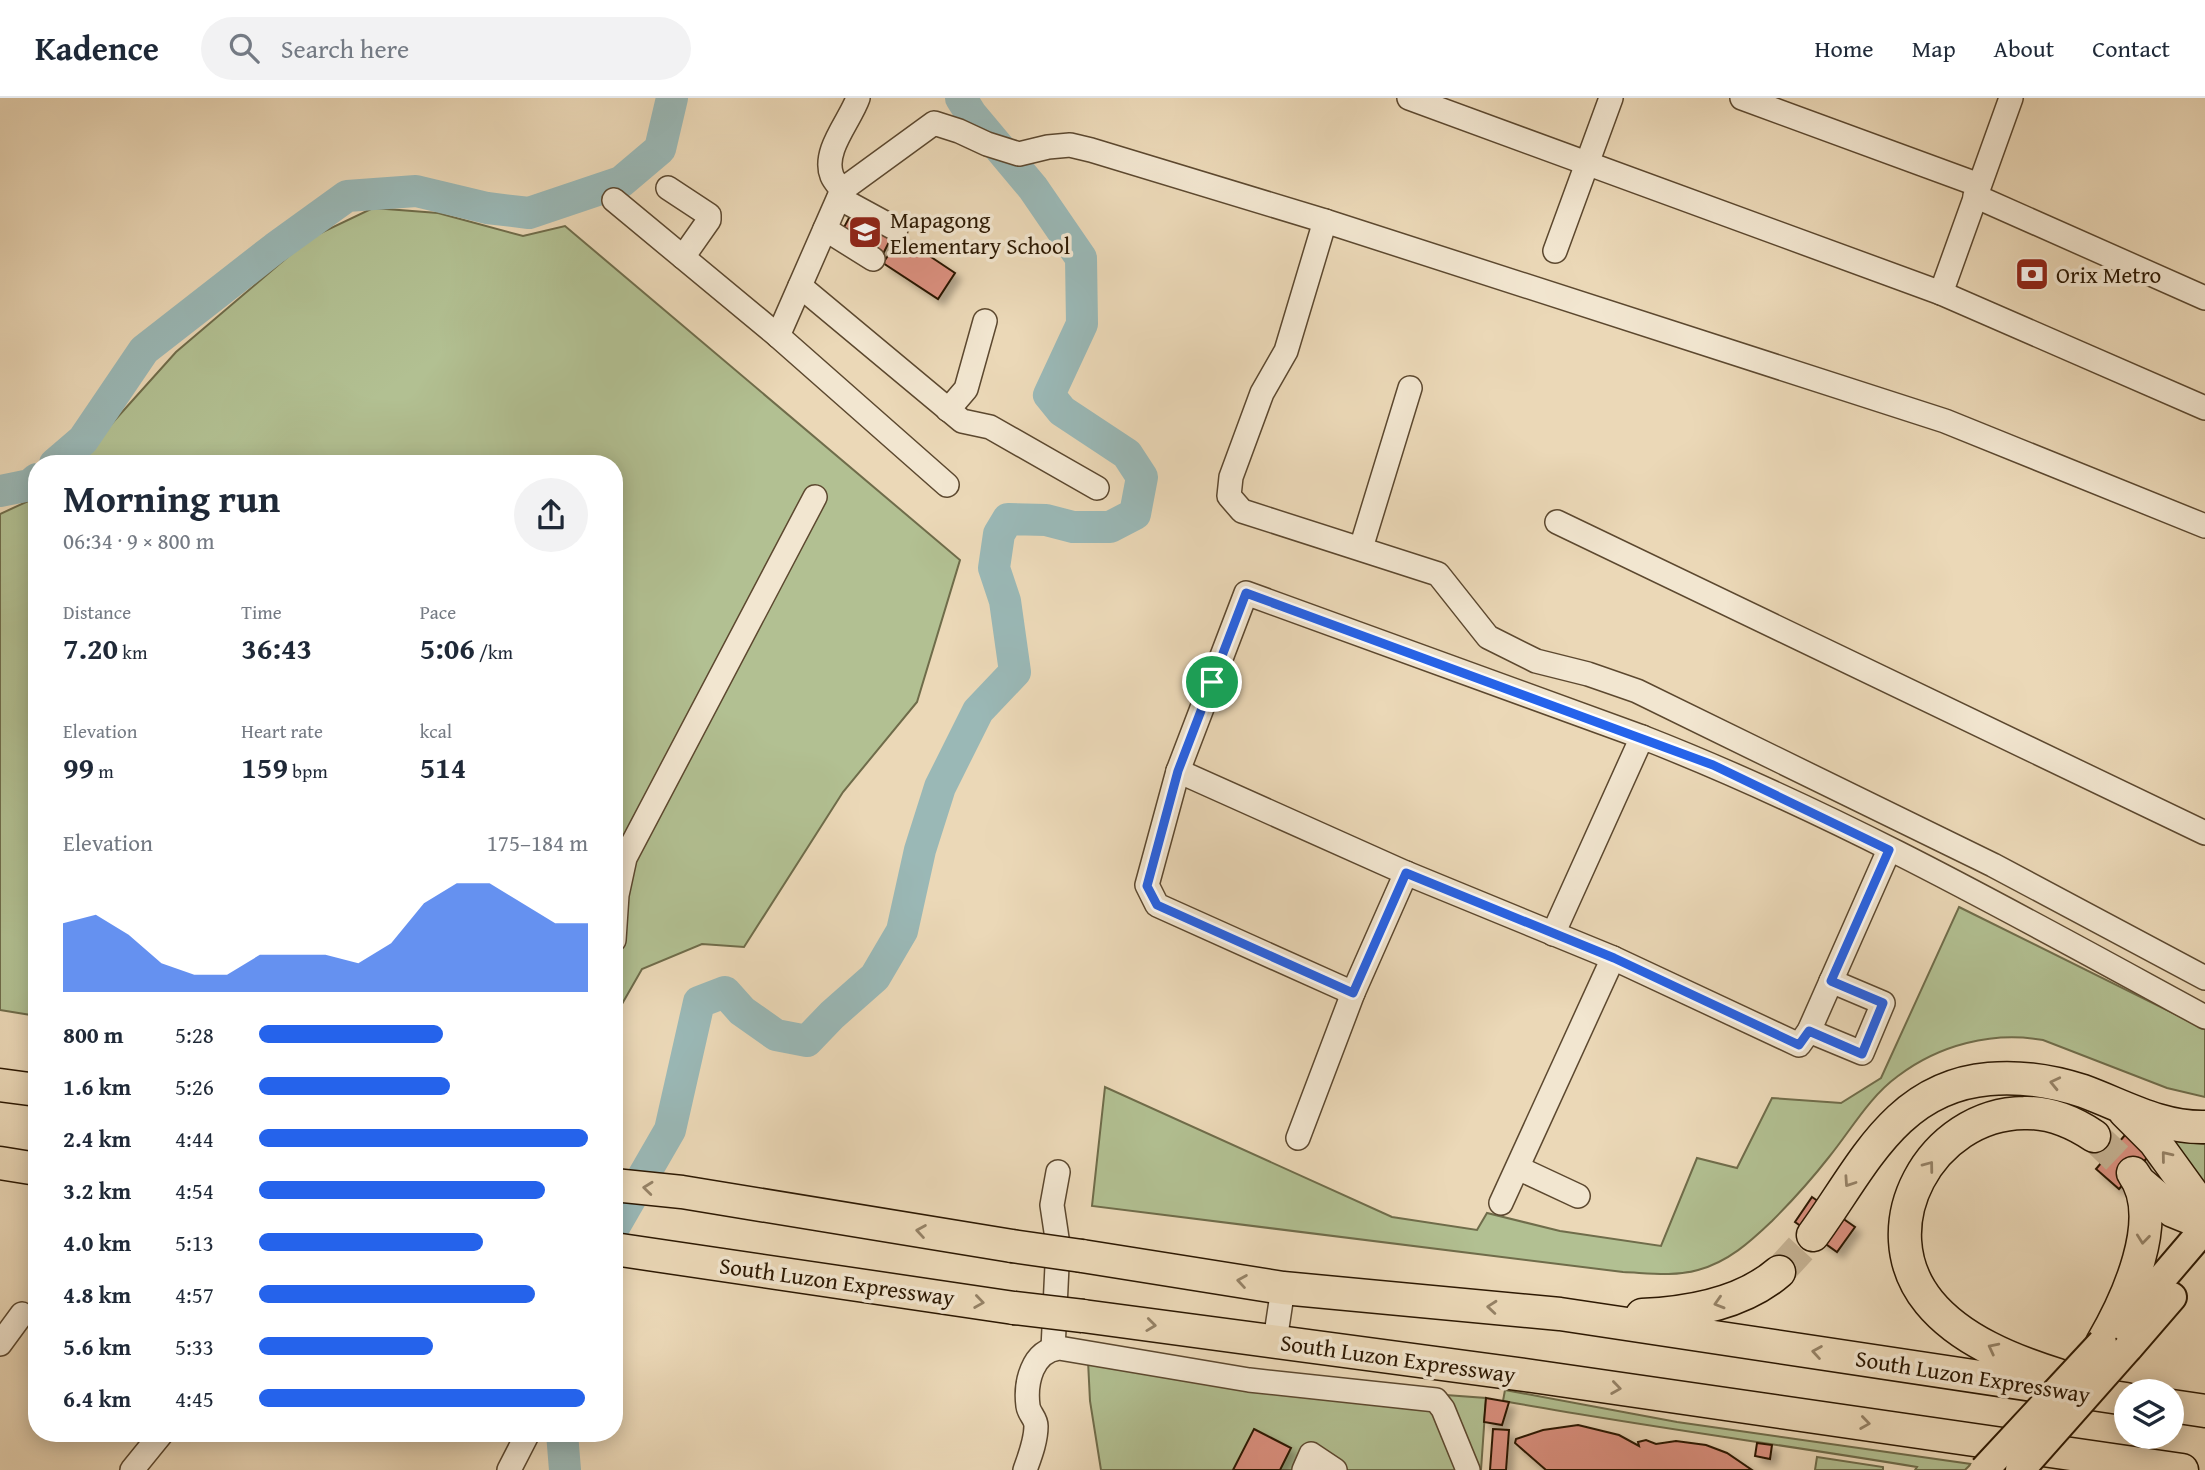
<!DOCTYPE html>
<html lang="en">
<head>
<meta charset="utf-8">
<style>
	body { margin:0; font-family:"Gentium Book Plus",serif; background:#f2f2f3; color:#1f2937; height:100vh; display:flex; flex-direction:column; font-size:26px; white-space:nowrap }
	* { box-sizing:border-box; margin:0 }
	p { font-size:23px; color:#747a83 }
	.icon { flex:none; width:38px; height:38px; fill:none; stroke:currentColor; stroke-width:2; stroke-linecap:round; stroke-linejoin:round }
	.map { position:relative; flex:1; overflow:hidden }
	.drawer { position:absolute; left:28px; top:357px; width:595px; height:987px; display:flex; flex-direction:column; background:#fff; border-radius:28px; box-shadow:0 4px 18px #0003 }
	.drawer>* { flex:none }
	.tools { position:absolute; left:2114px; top:1281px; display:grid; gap:14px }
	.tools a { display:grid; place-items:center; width:70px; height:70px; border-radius:50%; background:#fff; box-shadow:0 4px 18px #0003; font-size:35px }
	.pin { position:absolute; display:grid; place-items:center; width:60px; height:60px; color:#fff; margin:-30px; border:4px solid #fff; border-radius:50%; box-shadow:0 2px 7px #0007 }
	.round { display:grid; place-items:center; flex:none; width:74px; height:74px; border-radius:37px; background:#f2f2f3 }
	.headline { display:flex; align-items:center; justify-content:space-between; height:119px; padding:0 35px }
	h1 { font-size:38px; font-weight:700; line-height:52px }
	.figures { display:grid; grid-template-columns:repeat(3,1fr); gap:10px; height:119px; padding:7px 35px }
	.figures div { display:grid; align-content:center }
	.figures b { font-size:30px; font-weight:700 }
	.figures small { font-size:19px; font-weight:400 }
	.figures p { font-size:19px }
	.chart { height:196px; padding:14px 35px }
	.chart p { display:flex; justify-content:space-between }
	.chart svg { width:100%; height:126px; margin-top:7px; fill:#2563eb; opacity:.7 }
	ul { padding:0 35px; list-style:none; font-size:23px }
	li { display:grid; grid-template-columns:112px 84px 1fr; align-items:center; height:52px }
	li i { height:18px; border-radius:9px; background:#2563eb }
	header { display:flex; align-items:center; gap:42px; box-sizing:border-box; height:98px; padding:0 35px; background:#fff; border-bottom:2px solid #e0e1e3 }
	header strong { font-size:33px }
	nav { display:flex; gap:38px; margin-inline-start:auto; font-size:24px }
	.search { width:490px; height:63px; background:#f2f2f3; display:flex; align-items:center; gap:18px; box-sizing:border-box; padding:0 24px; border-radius:38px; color:#747a83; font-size:26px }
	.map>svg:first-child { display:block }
	.green { fill:#b2c092; stroke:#6f6c4a; stroke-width:2 }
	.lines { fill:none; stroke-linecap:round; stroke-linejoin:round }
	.river { stroke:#9ab8b6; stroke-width:32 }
	.building { fill:#da8f7e; stroke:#2c1802; stroke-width:2; filter:url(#shadow) }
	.highway-tunnel { stroke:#c5b293; stroke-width:32; stroke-dasharray:32 16; stroke-linecap:butt }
	.minor-casing { stroke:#5c482f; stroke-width:26 }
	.major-casing { stroke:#2c1802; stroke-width:32 }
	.highway-casing { stroke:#2c1802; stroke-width:35 }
	.minor { stroke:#f2e6d0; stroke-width:23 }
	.major { stroke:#ebd8b7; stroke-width:28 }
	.highway { stroke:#ebd8b7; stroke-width:32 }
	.major-bridge-casing { stroke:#2c1802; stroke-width:32; stroke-linecap:butt }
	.highway-bridge-casing { stroke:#2c1802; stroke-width:35; stroke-linecap:butt }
	.major-bridge { stroke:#ebd8b7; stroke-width:28 }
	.highway-bridge { stroke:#ebd8b7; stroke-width:32 }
	.oneway { stroke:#958266 }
	.route-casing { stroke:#fff; stroke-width:14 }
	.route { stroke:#2563eb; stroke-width:9 }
	.labels { text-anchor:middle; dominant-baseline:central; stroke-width:7; stroke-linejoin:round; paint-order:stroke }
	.poi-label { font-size:23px; fill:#2c1802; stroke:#f2e6d0; text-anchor:start }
	.street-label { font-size:23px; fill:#2c1802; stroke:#f2e6d0 }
</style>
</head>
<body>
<header>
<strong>Kadence</strong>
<div class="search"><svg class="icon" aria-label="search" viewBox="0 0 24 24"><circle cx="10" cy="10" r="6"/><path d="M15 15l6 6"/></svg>Search here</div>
<nav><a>Home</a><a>Map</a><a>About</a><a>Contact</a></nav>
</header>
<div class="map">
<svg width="2205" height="1372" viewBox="0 0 2205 1372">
	<defs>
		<filter id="shadow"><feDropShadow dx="6" dy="6" stdDeviation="3.5" flood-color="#0004"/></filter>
	</defs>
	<rect width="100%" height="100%" fill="#ebd8b7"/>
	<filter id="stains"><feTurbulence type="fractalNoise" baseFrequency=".00286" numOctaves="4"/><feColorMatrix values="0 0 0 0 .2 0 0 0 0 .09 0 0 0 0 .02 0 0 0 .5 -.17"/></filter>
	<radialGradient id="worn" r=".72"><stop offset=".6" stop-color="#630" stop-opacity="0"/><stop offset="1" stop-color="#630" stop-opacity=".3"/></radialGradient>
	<g class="green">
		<path d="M373,110L438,115L523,138L565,128L960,462L917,604L843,694L744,849L702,846L642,871L614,920V366H72L106,332L176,254L310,140Z"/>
		<path d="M37,399V918L0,912V416Z"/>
		<path d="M1959,809L2205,931V999L2167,990L2043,942C1992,933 1939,947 1898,978C1869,999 1851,1032 1829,1059C1811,1082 1792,1103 1772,1123C1750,1144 1728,1164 1698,1172C1673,1179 1648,1175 1623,1174L1092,1108L1105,989L1392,1119L1477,1132L1487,1115L1560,1133L1661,1148L1697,1060L1737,1070L1772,1000L1841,1005L1881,980Z"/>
		<path d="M2171,1043L2205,1046V1095Z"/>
		<path d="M1088,1263L1435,1310L1462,1372H1101L1090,1303Z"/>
		<path d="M1505,1292L1677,1324L1971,1366L1965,1372H1915L1917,1369C1779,1346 1640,1328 1503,1303Z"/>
		<path d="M1432,1296L1486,1300L1481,1372H1473Z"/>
		<path d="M1817,1359L1883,1369V1372H1815Z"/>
	</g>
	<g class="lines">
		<g class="river">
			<path d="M55,366L83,342L144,252L275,150L347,98L416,93L487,110L529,115L621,84L660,51L672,0"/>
			<path d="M0,393L30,387L37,381"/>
			<path d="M614,1129L670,1032L699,904L725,894L742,913L776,937L807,943L832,917L875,879L902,833L920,752L940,689L978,613L1015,574L1005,503L994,470L999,436L1008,421L1046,422L1073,429H1110L1135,416L1142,379L1127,356L1062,313L1049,297L1082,226L1081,160L1033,90L971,16L961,0"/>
			<path d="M562,1335L565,1372"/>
		</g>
	</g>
	<g class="building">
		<path d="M850,118L870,129L861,144L842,133Z"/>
		<path d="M875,131L891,140L883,156L867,147Z"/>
		<path d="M901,139L955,175L938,201L883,165Z"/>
		<path d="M2131,1030L2155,1051L2119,1091L2096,1071Z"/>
		<path d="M1812,1099L1855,1129L1837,1154L1795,1124Z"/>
		<path d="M1486,1300L1509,1304L1502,1327L1484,1324Z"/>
		<path d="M1578,1327L1619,1337L1639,1348L1638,1344L1646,1342L1656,1346L1676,1343L1706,1347L1727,1355L1752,1372H1546L1515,1345L1516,1341L1543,1332Z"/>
		<path d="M1254,1331L1291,1350L1280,1372H1233Z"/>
		<path d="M1493,1331L1509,1332L1506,1372H1490Z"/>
		<path d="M1757,1345L1772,1347L1770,1361L1755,1358Z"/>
	</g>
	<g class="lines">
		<g class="highway-tunnel">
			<path d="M2094,1038L2133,1075"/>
			<path d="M1779,1174L1813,1137"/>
		</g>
		<g class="minor-casing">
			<g id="minor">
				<path d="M1409,0L1941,195L2011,0"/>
				<path d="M1742,0L1979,87"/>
				<path d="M668,90L709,117V122L683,159"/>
				<path d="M842,92C839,88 834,83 832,78C822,53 850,23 858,0"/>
				<path d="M1975,98L2205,200"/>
				<path d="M839,100L896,131"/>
				<path d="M614,102L778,238L947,387"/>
				<path d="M1325,123L1286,253L1262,295L1231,379L1229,398L1242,413L1438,476L1488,539L1536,563L1588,576L1637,593L1993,767L2205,880"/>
				<path d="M825,131L873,161"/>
				<path d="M1555,153L1611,0"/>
				<path d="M800,188L962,323L990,329L1097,390"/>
				<path d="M1941,195L2205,310"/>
				<path d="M778,238L842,92L934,25L959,33L987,46L1019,56L1048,49L1070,47L1091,52L1325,123L1945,323L2205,428"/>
				<path d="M948,312L966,291L985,223"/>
				<path d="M1557,424L2205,735"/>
				<path d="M1361,450L1410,290"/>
				<path d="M1178,673L1406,775L1613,860L1799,947L1809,933L1889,752"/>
				<path d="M1553,836L1642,639C1837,715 2021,819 2205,919"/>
				<path d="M614,842L617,797L625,760L815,399"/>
				<path d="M1353,895L1157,807L1147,787L1178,673L1246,495L1642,639"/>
				<path d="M1809,933L1862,955L1883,905L1831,883"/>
				<path d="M1298,1040L1353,895L1406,775"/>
				<path d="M1518,1070L1578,1098"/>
				<path d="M1501,1105L1613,860"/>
				<path d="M1275,1243L1283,1190"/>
				<path d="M0,1246L22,1216"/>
				<path d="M1053,1251L1058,1147L1052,1107L1058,1074"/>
				<path d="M132,1372L162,1335"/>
				<path d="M509,1372L528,1335"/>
				<path d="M1025,1372C1030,1358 1036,1343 1036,1328C1036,1320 1029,1316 1028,1308C1025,1285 1032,1253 1059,1250L1249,1282L1436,1302L1443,1311L1468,1372"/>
				<path d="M1304,1372L1311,1356L1335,1372"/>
			</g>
		</g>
		<g class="major-casing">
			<g id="major">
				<path d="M2111,1235L2135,1212L2205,1130"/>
				<path d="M2128,1250L2172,1199"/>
			</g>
		</g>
		<g class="highway-casing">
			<g id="highway">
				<path d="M0,987L37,992"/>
				<path d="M2125,1014L2155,1044L2205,1113"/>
				<path d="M0,1065L37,1071"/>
				<path d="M2139,1084L2173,1113L2205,1126"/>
				<path d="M614,1087L682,1094L1012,1148"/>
				<path d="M1813,1137C1862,1070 1895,989 1989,981C2022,978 2052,983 2083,993C2124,1008 2160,1030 2205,1029"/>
				<path d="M614,1151L1014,1210"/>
				<path d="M1082,1158L1283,1190L1560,1216L2126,1301"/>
				<path d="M1642,1217C1689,1215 1742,1206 1779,1174"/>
				<path d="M1083,1218L1532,1278L2182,1372"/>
				<path d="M2102,1245C2126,1204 2166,1120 2133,1075"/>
				<path d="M2058,1277C2013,1263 1960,1242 1929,1204C1868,1129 1931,1016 2024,1015C2050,1014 2073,1024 2094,1038"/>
				<path d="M2172,1308L2205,1313"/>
			</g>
		</g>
		<use href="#minor" class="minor"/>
		<use href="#major" class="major"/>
		<use href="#highway" class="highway"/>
		<g class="major-bridge-casing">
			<g id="major-bridge">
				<path d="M1984,1372L2102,1245"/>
				<path d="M2020,1372L2128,1250"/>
			</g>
		</g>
		<g class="highway-bridge-casing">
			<g id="highway-bridge">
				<path d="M1012,1148L1082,1158"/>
				<path d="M1014,1210L1083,1218"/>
			</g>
		</g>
		<use href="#major-bridge" class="major-bridge"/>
		<use href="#highway-bridge" class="highway-bridge"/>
	</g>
	<defs><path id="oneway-chevron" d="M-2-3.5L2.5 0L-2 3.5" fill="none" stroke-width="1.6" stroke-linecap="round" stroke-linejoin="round" transform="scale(1.75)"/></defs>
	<g class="oneway">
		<use href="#oneway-chevron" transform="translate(2055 985) rotate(-167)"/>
		<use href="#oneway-chevron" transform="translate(2166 1058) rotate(-129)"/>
		<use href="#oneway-chevron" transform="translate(1929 1068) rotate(-53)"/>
		<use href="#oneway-chevron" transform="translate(1849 1084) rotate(124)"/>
		<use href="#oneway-chevron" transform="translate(648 1090) rotate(-174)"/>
		<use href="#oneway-chevron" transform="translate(921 1133) rotate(-171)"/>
		<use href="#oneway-chevron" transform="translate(2143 1141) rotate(96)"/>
		<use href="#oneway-chevron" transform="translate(1242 1183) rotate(-171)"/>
		<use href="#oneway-chevron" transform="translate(979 1204) rotate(8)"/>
		<use href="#oneway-chevron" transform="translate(1719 1205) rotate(163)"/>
		<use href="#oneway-chevron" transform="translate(1492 1209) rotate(-175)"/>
		<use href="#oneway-chevron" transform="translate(1151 1227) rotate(7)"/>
		<use href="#oneway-chevron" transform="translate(1993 1250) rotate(-153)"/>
		<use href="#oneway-chevron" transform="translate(1817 1254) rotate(-171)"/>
		<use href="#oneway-chevron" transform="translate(1616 1290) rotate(8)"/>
		<use href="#oneway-chevron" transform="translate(1865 1325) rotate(8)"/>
	</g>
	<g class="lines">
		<g class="route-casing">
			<path id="route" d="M1246,495L1713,667L1889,752L1831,883L1883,905L1862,956L1809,933L1799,947L1614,860L1406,775L1353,895L1157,807L1147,788L1178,673Z"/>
		</g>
		<use href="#route" class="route"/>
	</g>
	<defs>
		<g id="school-square" transform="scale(1.75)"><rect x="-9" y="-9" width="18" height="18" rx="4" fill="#8f2418" stroke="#f2e6d0"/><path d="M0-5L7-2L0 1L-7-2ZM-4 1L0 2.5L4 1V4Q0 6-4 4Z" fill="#fff"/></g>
		<g id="bank-square" transform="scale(1.75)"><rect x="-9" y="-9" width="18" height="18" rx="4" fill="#8f2418" stroke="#f2e6d0"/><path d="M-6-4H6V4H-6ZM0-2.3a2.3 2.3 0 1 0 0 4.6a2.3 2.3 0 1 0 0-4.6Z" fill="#fff"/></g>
	</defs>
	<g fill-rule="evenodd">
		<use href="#school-square" x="865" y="134"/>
		<use href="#bank-square" x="2032" y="176"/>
	</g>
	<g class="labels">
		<g class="poi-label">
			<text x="890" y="121">Mapagong<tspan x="890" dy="26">Elementary School</tspan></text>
			<text x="2056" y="176">Orix Metro</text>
		</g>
		<g class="street-label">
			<text transform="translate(837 1183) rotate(8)">South Luzon Expressway</text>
			<text transform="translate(1398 1260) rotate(8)">South Luzon Expressway</text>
			<text transform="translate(1973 1278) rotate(9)">South Luzon Expressway</text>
		</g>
	</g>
	<rect width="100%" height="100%" filter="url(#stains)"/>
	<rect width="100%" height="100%" fill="url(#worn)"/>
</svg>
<div class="tools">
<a><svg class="icon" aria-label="layers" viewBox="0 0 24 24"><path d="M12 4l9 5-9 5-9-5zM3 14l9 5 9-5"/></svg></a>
</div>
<div class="pin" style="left:1212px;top:584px;background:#1e9e55"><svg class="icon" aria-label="arrive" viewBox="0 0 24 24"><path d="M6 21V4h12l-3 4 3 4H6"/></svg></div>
<section class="drawer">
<div class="headline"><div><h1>Morning run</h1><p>06:34 · 9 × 800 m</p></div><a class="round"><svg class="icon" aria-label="share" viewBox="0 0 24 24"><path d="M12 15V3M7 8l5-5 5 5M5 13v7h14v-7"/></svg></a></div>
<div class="figures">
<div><p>Distance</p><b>7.20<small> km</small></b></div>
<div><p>Time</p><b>36:43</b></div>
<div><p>Pace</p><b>5:06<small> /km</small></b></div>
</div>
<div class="figures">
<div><p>Elevation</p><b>99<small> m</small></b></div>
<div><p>Heart rate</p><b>159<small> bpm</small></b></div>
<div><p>kcal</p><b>514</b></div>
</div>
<div class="chart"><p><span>Elevation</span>175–184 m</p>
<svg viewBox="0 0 160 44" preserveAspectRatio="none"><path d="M0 44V20L10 17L20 24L30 34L40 38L50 38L60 31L70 31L80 31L90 34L100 27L110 13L120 6L130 6L140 13L150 20L160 20V44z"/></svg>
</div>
<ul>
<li><b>800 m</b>5:28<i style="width:56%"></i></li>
<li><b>1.6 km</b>5:26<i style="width:58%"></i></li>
<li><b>2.4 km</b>4:44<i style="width:100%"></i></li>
<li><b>3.2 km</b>4:54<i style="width:87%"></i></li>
<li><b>4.0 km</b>5:13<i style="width:68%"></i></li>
<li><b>4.8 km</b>4:57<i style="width:84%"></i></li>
<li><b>5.6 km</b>5:33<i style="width:53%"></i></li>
<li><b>6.4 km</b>4:45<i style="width:99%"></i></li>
</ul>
</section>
</div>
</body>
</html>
